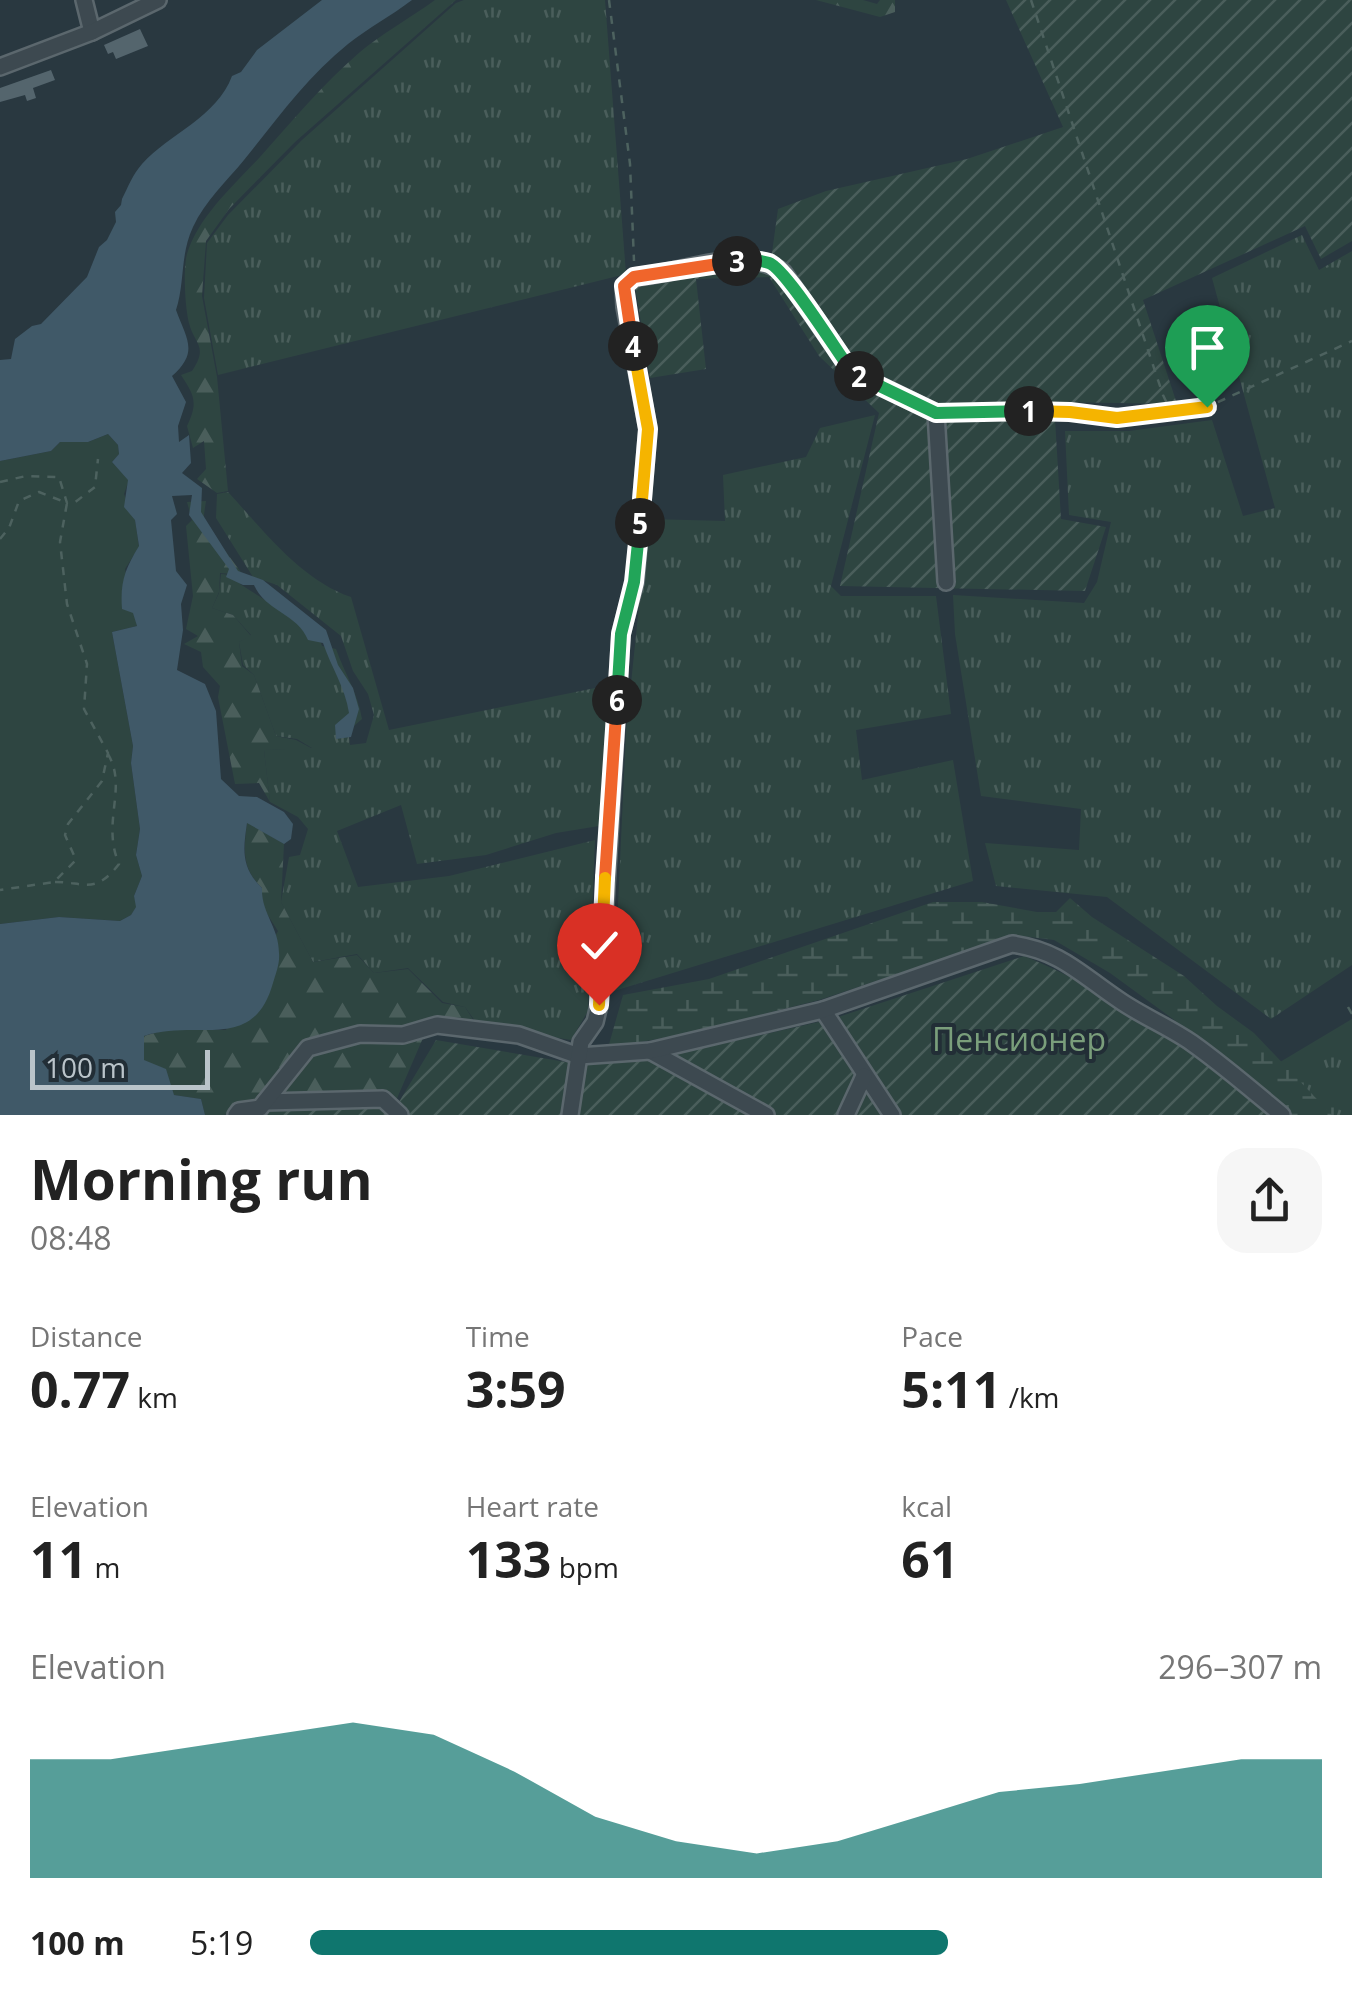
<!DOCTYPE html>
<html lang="en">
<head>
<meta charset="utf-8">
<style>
	body { margin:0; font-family:"Open Sans",sans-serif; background:#f6f6f6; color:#222; height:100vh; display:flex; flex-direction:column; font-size:38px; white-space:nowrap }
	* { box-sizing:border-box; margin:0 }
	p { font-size:32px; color:#767676 }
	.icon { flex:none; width:55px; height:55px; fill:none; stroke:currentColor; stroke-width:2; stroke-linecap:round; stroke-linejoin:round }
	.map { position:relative; height:1115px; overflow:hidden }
	.sheet { display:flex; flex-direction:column; background:#fff; flex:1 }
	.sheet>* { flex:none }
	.scale { position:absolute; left:30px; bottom:25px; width:180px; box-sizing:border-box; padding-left:10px; border:5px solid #bac4ca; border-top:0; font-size:28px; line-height:35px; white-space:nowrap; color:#bac4ca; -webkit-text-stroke:8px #222e36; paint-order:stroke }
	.pin { position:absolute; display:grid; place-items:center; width:85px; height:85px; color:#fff; margin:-102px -42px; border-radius:50% 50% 50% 0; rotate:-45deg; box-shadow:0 0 10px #0007 }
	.pin .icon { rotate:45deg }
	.km { position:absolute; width:50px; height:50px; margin:-25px; border-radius:50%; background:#222; color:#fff; font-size:28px; line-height:50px; text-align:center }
	.round { display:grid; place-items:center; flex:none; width:105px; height:105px; border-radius:30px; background:#f6f6f6 }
	.overview { display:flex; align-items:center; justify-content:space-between; height:170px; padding:0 30px }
	h1 { font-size:55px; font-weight:700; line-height:75px }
	.figures { display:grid; grid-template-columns:repeat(3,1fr); gap:15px; height:170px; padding:10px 30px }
	.figures div { display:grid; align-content:center }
	.figures b { font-size:50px; font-weight:700 }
	.figures small { font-size:28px; font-weight:400 }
	.figures p { font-size:28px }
	.chart { height:280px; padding:20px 30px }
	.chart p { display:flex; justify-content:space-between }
	.chart svg { width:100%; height:180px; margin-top:10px; fill:#0f766e; opacity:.7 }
	ul { padding:0 30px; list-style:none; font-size:32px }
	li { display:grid; grid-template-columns:160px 120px 1fr; align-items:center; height:75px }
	li i { height:25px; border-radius:12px; background:#0f766e }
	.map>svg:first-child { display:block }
	.grass { fill:url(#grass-tufts) }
	.forest { fill:url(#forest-firs) }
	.wetland { fill:url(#wetland-marsh) }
	.park { fill:#2e4541 }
	.garden { fill:url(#garden-furrows) }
	.water { fill:#405968 }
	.building { fill:#54656d }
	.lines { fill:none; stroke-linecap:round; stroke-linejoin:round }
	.minor-casing { stroke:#5b676d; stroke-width:20 }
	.path { stroke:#4d625f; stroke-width:2.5; stroke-dasharray:8 8; stroke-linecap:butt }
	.minor { stroke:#3d4950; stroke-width:15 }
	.split-1-casing { stroke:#fff; stroke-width:20 }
	.split-2-casing { stroke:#fff; stroke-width:20 }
	.split-3-casing { stroke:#fff; stroke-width:20 }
	.split-4-casing { stroke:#fff; stroke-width:20 }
	.split-5-casing { stroke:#fff; stroke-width:20 }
	.split-6-casing { stroke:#fff; stroke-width:20 }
	.split-7-casing { stroke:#fff; stroke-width:20 }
	.split-8-casing { stroke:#fff; stroke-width:20 }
	.split-1 { stroke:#f5b400; stroke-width:12 }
	.split-2 { stroke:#22a559; stroke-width:12 }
	.split-3 { stroke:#22a559; stroke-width:12 }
	.split-4 { stroke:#f0652b; stroke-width:12 }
	.split-5 { stroke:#f5b400; stroke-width:12 }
	.split-6 { stroke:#22a559; stroke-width:12 }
	.split-7 { stroke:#f0652b; stroke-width:12 }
	.split-8 { stroke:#f5b400; stroke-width:12 }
	.labels { text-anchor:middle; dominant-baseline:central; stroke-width:8; stroke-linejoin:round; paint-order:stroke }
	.park-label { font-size:32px; fill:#7a9e7b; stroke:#222e36 }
</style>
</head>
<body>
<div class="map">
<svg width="1352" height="1115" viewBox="0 0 1352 1115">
	<defs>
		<pattern id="grass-tufts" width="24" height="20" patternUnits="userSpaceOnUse" patternTransform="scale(2.5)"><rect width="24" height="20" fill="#2e4541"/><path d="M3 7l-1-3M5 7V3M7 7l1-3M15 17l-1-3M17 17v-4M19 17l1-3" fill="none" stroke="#4a5e5b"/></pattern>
		<pattern id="forest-firs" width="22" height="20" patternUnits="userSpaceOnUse" patternTransform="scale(2.5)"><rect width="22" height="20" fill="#2e4541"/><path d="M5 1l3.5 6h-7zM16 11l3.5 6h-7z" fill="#4a5e5b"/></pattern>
		<pattern id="wetland-marsh" width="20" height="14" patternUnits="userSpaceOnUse" patternTransform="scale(2.5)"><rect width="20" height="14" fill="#2e4541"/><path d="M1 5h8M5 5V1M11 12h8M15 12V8" fill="none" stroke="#4a5e5b"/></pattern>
		<pattern id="garden-furrows" width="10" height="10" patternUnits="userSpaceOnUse" patternTransform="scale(2.5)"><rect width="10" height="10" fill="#2e4541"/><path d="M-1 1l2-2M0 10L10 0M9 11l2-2" fill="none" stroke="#4a5e5b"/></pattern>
	</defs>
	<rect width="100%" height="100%" fill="#293840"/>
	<g class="grass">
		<path d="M464,0H605L626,274L218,375L204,298L207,243L228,215L302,140L456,3Z"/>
		<path d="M1302,235L1319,270L1352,251V965L1271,1019L1107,897L996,886L985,843L1079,850L1081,809L981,796L955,634L953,595L1084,603L1097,582L1111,522L1069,515L1065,431H1129L1212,420L1243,516L1275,508L1212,278Z"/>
		<path d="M875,415L831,586L841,596H936L951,714L856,730L862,780L953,760L973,881L614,991L626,732L648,519L725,521L723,475L806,457L820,428Z"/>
		<path d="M228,492C263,530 301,580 351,597L389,730L610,685L599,826L556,833L486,855L417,864L401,805L337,831L358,887L449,876L595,840L588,1011L571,1040L478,1025L465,1007L443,1002L408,968L374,973L357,954L313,962L281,902L289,857L300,855L308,829L298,817L270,802L264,750L312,748L297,739L276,736L254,675L243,665L239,642L251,635L233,615L212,608L219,593L221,574L242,576L240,584L317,633L322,646L336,649C345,674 358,694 362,719L348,731L350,745L366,743L374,715L368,694L353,671L341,636L277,585L253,577L216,518L217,494Z"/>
		<path d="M1352,1019V1115H1268L1228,1078L1260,1074Z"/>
	</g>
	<g class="forest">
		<path d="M435,0H456L295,142L229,209L206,241L202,296L217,377L228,491L217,493L197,479L206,469L204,441L193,448L187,426C198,403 195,396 181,375L192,371C209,346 194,344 189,323C185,307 183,270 187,254C198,217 234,185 260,157C292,121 323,84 360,52C380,35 413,16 435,0Z"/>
		<path d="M816,0H863L877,4L880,0H895V12L880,17Z"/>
		<path d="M206,501L203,521L243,575L220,573L219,592L212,608L233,615L251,636L239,642L242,666L254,675L276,736L296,740L313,749L264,750L270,802L259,783L235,784L218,697L220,686L203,667L201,652L184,644L198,636L186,629L193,596L186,526L192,520L187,502Z"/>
		<path d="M247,822L284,844L281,902L313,962L357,955L374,973L408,969L442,1003L465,1007L477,1026L426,1031L395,1103L260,1098L224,1115H205L201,1099L174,1095L144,1060V1036L168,1029L226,1030L278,931L262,906V888C241,867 244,850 247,822Z"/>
	</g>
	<path class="wetland" d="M1070,898L1092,917L1184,976L1217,1006L1254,1033L1332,1115H1286L1173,1019L1110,973L1054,940L1014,935L819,1000L690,1033L608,1048L623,995L709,979L933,902H982L1037,912H1056Z"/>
	<path class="park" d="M108,434L118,445L119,454L112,462L129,480L124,494L135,519L139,547L125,569L137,626L112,632L133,746L131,763L140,829L136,855L142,876L134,896L137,906L131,915L120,921L59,917L0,924V461L51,451L60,442H88Z"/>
	<g class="garden">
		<path d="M1006,0H1352V241L1321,259L1305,226L1143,300L1177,404L1054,402L1061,519L1106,527L1085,591L840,586L879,413L819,356L769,277L696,279L706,369L650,378L635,286L771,260L778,209L826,191L967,159L1063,127Z"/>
		<path d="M1024,956C1106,989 1202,1055 1268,1115H254L317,1102L396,1107L436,1040L572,1063L676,1054L832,1019Z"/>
	</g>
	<path class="water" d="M322,0H412C391,16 368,28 348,44C307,77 277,119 244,160C226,182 205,201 193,227C180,254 185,283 176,310C187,340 199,352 172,376L186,402L178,426L179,442L189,435L191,463L182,473L202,488L201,512L238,571L263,580L326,630L338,665L353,688L359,709L351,737L336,739L335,725L349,713C345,687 331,667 323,643L308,640C298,614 265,611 254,585H243L226,577L229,569L189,515L192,495L172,496L177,514L171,520L176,571L187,585L181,604L183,630L177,670L205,684L216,711L221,779L239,796L257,797L284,812L293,824L291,839L284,844L247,823C243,850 241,868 262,888C261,913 279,927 279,953C280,963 276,973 273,983C253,1054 197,1018 144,1036V1060L166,1069L174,1095L201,1099L205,1115H0V924L59,917L120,921L131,915L136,907L134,896L142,876L136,855L140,829L131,763L133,746L112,632L137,626L133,613L122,609C120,582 125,569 139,546L135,520L124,507L128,480L112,462L119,454L118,445L108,434L88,442H60L51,451L0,461V360L11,359L15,339L32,326L41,324L87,277L99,247L107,240L116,222L115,212L121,205L122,199C128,187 133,174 142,164C169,134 217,117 232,76L241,72L257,50Z"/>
	<g class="building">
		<path d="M140,29L148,46L116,59L113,52L108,54L104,45Z"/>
		<path d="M51,70L55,80L33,88L36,98L27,101L25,95L0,102V88Z"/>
	</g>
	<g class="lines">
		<g class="minor-casing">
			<g id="minor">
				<path d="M84,0L92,32"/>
				<path d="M0,67L92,32L158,0"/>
				<path d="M823,1010L892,1115"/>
				<path d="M650,1051L766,1115"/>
				<path d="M265,1102L383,1099L400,1115"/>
				<path d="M236,1115L239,1111L260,1108L308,1048L360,1034L403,1035L437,1025L519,1035L579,1056L650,1051L823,1010L1012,944C1061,951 1080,974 1119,1000C1142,1016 1169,1027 1192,1043C1223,1065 1252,1090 1282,1115"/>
				<path d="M570,1115L581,1042L595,1022L599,1005L621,633L635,582L648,429L625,307L624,286L634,277C681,275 740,243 783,272L852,372L936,413L946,582"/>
				<path d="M846,1115L864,1076"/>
			</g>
		</g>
		<g class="path">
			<path d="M609,0L630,164L634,261"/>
			<path d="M1031,0L1163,395L1171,412"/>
			<path d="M948,413L1070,412L1117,418L1207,407L1352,341"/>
			<path d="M0,482L26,476L59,477L67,503H74L95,487L98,459"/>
			<path d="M0,539L9,528L19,501L39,492L67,503L60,542L67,604L87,664L84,709L108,753L102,781L68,824L65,835L76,860L54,882L0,890"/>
			<path d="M55,882C85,882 95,895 119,864C101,822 128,788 108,754"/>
			<path d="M1348,1007L1352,1014"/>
		</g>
		<use href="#minor" class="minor"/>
	</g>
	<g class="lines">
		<g class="split-1-casing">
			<path id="split-1" d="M1029,411L1070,412L1117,418L1207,407"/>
		</g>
		<g class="split-2-casing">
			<path id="split-2" d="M859,376L936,413L1029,411"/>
		</g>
		<g class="split-3-casing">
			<path id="split-3" d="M737,261C747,260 760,260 769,263C786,269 837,352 852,372L859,376"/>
		</g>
		<g class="split-4-casing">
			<path id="split-4" d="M633,346L624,286L634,277L737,261"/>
		</g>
		<g class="split-5-casing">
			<path id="split-5" d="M633,346L648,429L640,523"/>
		</g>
		<g class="split-6-casing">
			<path id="split-6" d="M617,700L621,634L634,582L640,523"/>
		</g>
		<g class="split-7-casing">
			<path id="split-7" d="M605,878L617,700"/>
		</g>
		<g class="split-8-casing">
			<path id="split-8" d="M599,1005L605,878"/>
		</g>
		<use href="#split-1" class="split-1"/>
		<use href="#split-2" class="split-2"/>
		<use href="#split-3" class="split-3"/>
		<use href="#split-4" class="split-4"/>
		<use href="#split-5" class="split-5"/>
		<use href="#split-6" class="split-6"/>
		<use href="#split-7" class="split-7"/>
		<use href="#split-8" class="split-8"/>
	</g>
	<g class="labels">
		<g class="park-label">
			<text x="1019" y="1038">Пенсионер</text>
		</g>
	</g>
</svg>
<div class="scale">100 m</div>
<div class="pin" style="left:1207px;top:407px;background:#1e9e55"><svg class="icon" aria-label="arrive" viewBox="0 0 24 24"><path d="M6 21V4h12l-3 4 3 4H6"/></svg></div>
<div class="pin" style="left:599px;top:1005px;background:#d93025"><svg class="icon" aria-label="check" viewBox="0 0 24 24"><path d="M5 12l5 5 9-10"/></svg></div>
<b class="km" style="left:1029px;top:411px">1</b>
<b class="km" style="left:859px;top:376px">2</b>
<b class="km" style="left:737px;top:261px">3</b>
<b class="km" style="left:633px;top:346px">4</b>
<b class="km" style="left:640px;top:523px">5</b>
<b class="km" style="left:617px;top:700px">6</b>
</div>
<section class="sheet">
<div class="overview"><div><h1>Morning run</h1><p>08:48</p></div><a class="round"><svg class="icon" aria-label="share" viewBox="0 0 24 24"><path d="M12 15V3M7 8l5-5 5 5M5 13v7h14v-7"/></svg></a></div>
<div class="figures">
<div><p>Distance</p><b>0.77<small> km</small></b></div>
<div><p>Time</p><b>3:59</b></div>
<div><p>Pace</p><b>5:11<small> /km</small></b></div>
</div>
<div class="figures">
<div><p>Elevation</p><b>11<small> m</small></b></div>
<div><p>Heart rate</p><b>133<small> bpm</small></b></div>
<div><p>kcal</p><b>61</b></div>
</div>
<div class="chart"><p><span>Elevation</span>296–307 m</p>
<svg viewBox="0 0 160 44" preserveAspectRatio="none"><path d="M0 44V15L10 15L20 12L30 9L40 6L50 9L60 18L70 29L80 35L90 38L100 35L110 29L120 23L130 21L140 18L150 15L160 15V44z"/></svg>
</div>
<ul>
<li><b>100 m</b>5:19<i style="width:63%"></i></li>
</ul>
</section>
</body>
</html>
